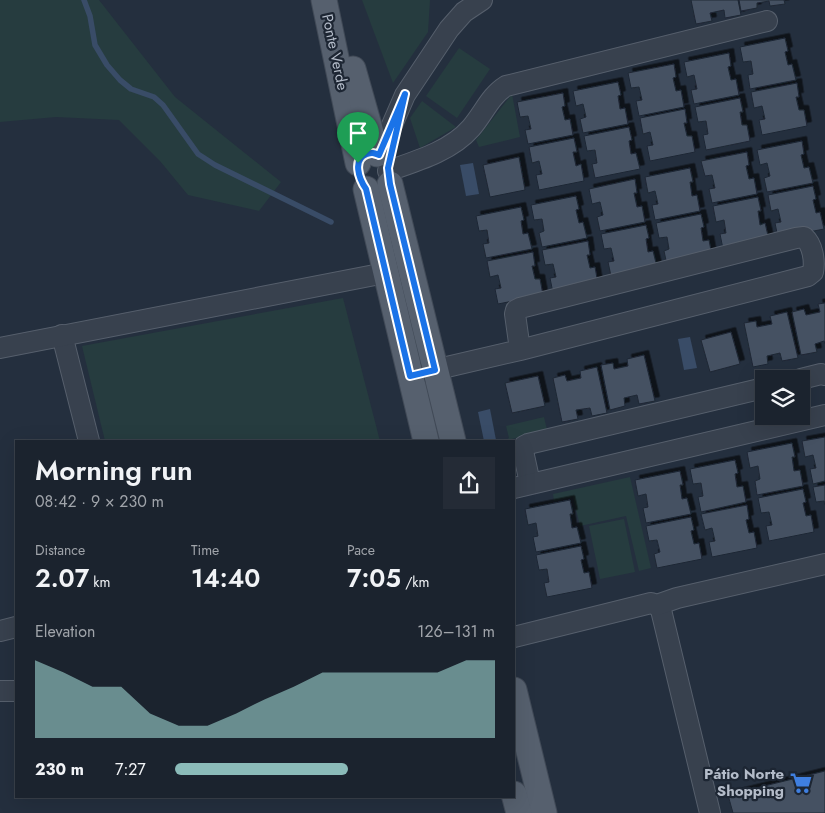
<!DOCTYPE html>
<html lang="en">
<head>
<meta charset="utf-8">
<style>
	body { margin:0; font-family:Jost,sans-serif; background:#242b36; color:#f1f3f6; height:100vh; display:flex; flex-direction:column; font-size:19px; white-space:nowrap }
	* { box-sizing:border-box; margin:0 }
	p { font-size:16px; color:#a0a4aa }
	.icon { flex:none; width:28px; height:28px; fill:none; stroke:currentColor; stroke-width:2; stroke-linecap:round; stroke-linejoin:round }
	.map { position:relative; flex:1; overflow:hidden }
	.drawer { position:absolute; left:15px; top:440px; width:500px; height:358px; display:flex; flex-direction:column; background:#1b232e; border-radius:0px; box-shadow:0 5px 20px #0002,0 0 0 1px #39404a }
	.drawer>* { flex:none }
	.fabs { position:absolute; left:755px; top:370px; display:grid; gap:10px }
	.fabs a { display:grid; place-items:center; width:55px; height:55px; border-radius:0px; background:#1b232e; box-shadow:0 5px 20px #0002,0 0 0 1px #39404a; font-size:25px }
	.pin { position:absolute; display:grid; place-items:center; width:42px; height:42px; color:#fff; margin:-51px -21px; border-radius:50% 50% 50% 0; rotate:-45deg; box-shadow:0 0 5px #0007 }
	.pin .icon { rotate:45deg }
	.round { display:grid; place-items:center; flex:none; width:52px; height:52px; border-radius:0px; background:#242b36 }
	.summary { display:flex; align-items:center; justify-content:space-between; height:85px; padding:0 20px }
	h1 { font-size:28px; font-weight:600; line-height:38px }
	.metrics { display:grid; grid-template-columns:repeat(3,1fr); gap:8px; height:85px; padding:5px 20px }
	.metrics div { display:grid; align-content:center }
	.metrics b { font-size:25px; font-weight:600 }
	.metrics small { font-size:14px; font-weight:400 }
	.metrics p { font-size:14px }
	.chart { height:140px; padding:10px 20px }
	.chart p { display:flex; justify-content:space-between }
	.chart svg { width:100%; height:90px; margin-top:5px; fill:#8bbbb9; opacity:.7 }
	ul { padding:0 20px; list-style:none; font-size:16px }
	li { display:grid; grid-template-columns:80px 60px 1fr; align-items:center; height:38px }
	li i { height:12px; border-radius:6px; background:#8bbbb9 }
	.map>svg:first-child { display:block }
	.green { fill:#263c3f }
	.water { fill:#394c67 }
	.lines { fill:none; stroke-linecap:round; stroke-linejoin:round }
	.stream { stroke:#394c67; stroke-width:5.5 }
	.building { fill:#455162; stroke:#1f2835; filter:url(#shadow) }
	.minor-casing { stroke:#565f6c; stroke-width:22 }
	.major-casing { stroke:#414a57; stroke-width:27 }
	.minor { stroke:#38414e; stroke-width:20 }
	.major { stroke:#56606e; stroke-width:25 }
	.route-casing { stroke:#fff; stroke-width:10 }
	.route { stroke:#1a73e8; stroke-width:6 }
	.labels { text-anchor:middle; dominant-baseline:central; stroke-width:4.5; stroke-linejoin:round; paint-order:stroke }
	.street-label { font-size:15px; fill:#b4bcc9; stroke:#1d2633 }
	.poi-label { font-size:15px; font-weight:bold; fill:#b4bcc9; stroke:#1d2633; text-anchor:end }
</style>
</head>
<body>
<div class="map">
<svg width="825" height="813" viewBox="0 0 825 813">
	<defs>
		<filter id="shadow"><feDropShadow dx="4.5" dy="-4.5" stdDeviation="0" flood-color="#0009"/></filter>
	</defs>
	<rect width="100%" height="100%" fill="#242f3e"/>
	<g class="green">
		<path d="M0,0H99L175,97L281,182L259,211L188,195L160,161L119,120L56,117L0,122Z"/>
		<path d="M362,0H430L428,32L393,83Z"/>
		<path d="M459,48L490,69L457,118L426,96Z"/>
		<path d="M512,94L520,137L479,147L476,140Z"/>
		<path d="M422,101L456,127L420,148L410,118Z"/>
		<path d="M343,298L380,441H105L82,346Z"/>
		<path d="M544,417L547,430L504,441L509,438L506,426Z"/>
		<path d="M630,477L651,568L639,571L626,516L580,526L573,497L554,501L553,494Z"/>
		<path d="M624,519L635,572L600,579L589,526Z"/>
	</g>
	<g class="water">
		<path d="M473,163L479,194L466,196L460,165Z"/>
		<path d="M690,337L697,368L684,370L678,339Z"/>
		<path d="M490,409L496,440L484,441L478,412Z"/>
	</g>
	<g class="lines">
		<path class="stream" d="M84,0L90,16L95,45L107,65L120,80L131,89L154,97L163,105L198,154L215,165L331,222"/>
	</g>
	<g class="building">
		<path d="M691,0H738L741,15L725,18L724,10L710,13L712,21L696,24Z"/>
		<path d="M739,0H784L785,4L770,6L769,1L757,3V8L741,11Z"/>
		<path d="M785,38L788,51L785,52L788,65L792,64L796,80L750,89L748,75L753,74L751,61L743,62L740,47Z"/>
		<path d="M729,53L731,66L728,67L731,80L736,79L739,95L694,104L691,90L697,89L694,75L687,77L684,62Z"/>
		<path d="M674,64L676,77L673,78L676,91L681,90L684,107L639,116L636,101L642,100L639,87L631,88L628,73Z"/>
		<path d="M618,82L621,95L618,96L620,109L625,108L628,124L583,133L580,119L586,117L583,104L576,106L573,91Z"/>
		<path d="M797,83L799,97H796L799,110H804L807,126L762,135L759,120L765,119L762,106L754,108L751,92Z"/>
		<path d="M563,93L565,106L562,107L565,120L570,119L573,135L528,144L525,130L531,129L528,116L520,117L517,102Z"/>
		<path d="M740,98L743,112H740L742,125H747L750,141L706,150L703,135L708,134L706,121L698,122L695,107Z"/>
		<path d="M685,109L687,123H684L687,136H692L695,152L650,161L647,146L653,145L650,132L643,134L640,118Z"/>
		<path d="M629,127L632,140L629,141L631,154L636,153L640,169L595,178L592,164L597,163L595,150L587,151L584,136Z"/>
		<path d="M574,138L577,152H573L576,166L581,164L584,181L539,190L536,175L542,174L539,161L532,163L529,147Z"/>
		<path d="M802,141L804,154L801,155L804,168L809,167L813,183L767,192L764,178L770,176L767,163L760,165L757,150Z"/>
		<path d="M747,152L749,165L746,166L749,179L754,178L757,194L712,203L709,189L715,188L712,175L705,176L701,161Z"/>
		<path d="M519,157L525,190L490,197L483,165Z"/>
		<path d="M690,168L693,182H690L692,196L697,195L700,211L655,220L652,205L658,204L655,191L648,193L645,177Z"/>
		<path d="M635,179L637,193H634L637,207L642,206L645,222L600,231L597,217L603,215L600,202L592,204L589,189Z"/>
		<path d="M813,186L816,199L813,200L816,213L820,212L824,229L778,238L775,223L781,222L778,209L771,211L768,195Z"/>
		<path d="M576,196L579,209L576,210L579,223L583,222L587,238L542,247L539,233L544,231L542,219L534,220L531,205Z"/>
		<path d="M758,197L761,211H758L760,225L765,223L769,240L723,249L720,234L726,233L724,220L716,222L713,206Z"/>
		<path d="M521,207L524,220L521,221L523,234L528,233L532,249L486,258L483,244L489,243L487,230L479,231L476,216Z"/>
		<path d="M701,214L704,227L701,228L703,241L709,240L712,256L667,265L664,251L669,249L667,237L659,238L656,223Z"/>
		<path d="M646,225L649,238L646,239L648,252L653,251L657,267L611,276L608,262L614,261L611,248L604,249L601,234Z"/>
		<path d="M588,241L590,255H587L590,268L595,267L598,284L553,293L550,278L556,277L553,264L545,265L542,250Z"/>
		<path d="M533,252L535,266H532L535,279H540L543,295L498,304L495,289L501,288L498,275L490,277L487,261Z"/>
		<path d="M825,303V344L824,341L815,344L817,352L801,355L792,312L804,309L806,315L820,312L818,304Z"/>
		<path d="M787,312L798,358L782,361L780,353L767,356L768,364L753,367L744,323L756,321L757,327L772,324L770,316Z"/>
		<path d="M731,332L740,364L710,372L701,340Z"/>
		<path d="M644,355L655,401L639,404L637,395L624,398L625,406L610,410L601,365L613,363L614,369L628,366L627,359Z"/>
		<path d="M597,367L607,413L592,416L590,408L576,410L578,419L562,422L553,378L565,375L567,381L581,378L580,371Z"/>
		<path d="M538,376L545,406L512,413L505,383Z"/>
		<path d="M825,437V481L813,484L810,469L816,468L813,455L805,457L802,441Z"/>
		<path d="M792,443L795,457H792L794,471L800,470L803,486L757,495L755,481L760,479L758,466L750,468L747,452Z"/>
		<path d="M735,460L738,473L735,474L737,487L743,486L746,502L701,512L698,497L703,496L701,483L693,484L690,469Z"/>
		<path d="M680,471L683,485H680L682,499L687,498L691,514L646,523L643,508L648,507L646,494L638,496L635,480Z"/>
		<path d="M825,485V505L824,501L816,502L813,487Z"/>
		<path d="M803,489L806,502L803,503L806,516L811,515L814,532L769,541L766,526L772,525L769,512L761,513L758,498Z"/>
		<path d="M570,500L573,514H570L572,528L577,527L581,543L536,552L533,537L538,536L536,523L528,525L525,509Z"/>
		<path d="M747,505L749,519L746,520L749,533L754,532L757,548L712,557L709,542L715,541L712,528L705,530L701,514Z"/>
		<path d="M691,517L694,530L691,531L694,544L699,543L702,559L657,568L654,554L660,552L657,540L649,541L646,526Z"/>
		<path d="M581,546L584,559L581,560L584,573L589,572L592,588L547,597L544,583L549,582L547,569L539,570L536,555Z"/>
		<path d="M825,771V813H733L728,795Z"/>
	</g>
	<g class="lines">
		<g class="minor-casing">
			<g id="minor">
				<path d="M379,155L405,95L449,29L464,12L482,0"/>
				<path d="M388,171C417,161 451,151 471,128C484,113 490,96 506,86L767,21"/>
				<path d="M62,335L89,441"/>
				<path d="M0,348L385,273"/>
				<path d="M421,373L520,350L808,276L813,272C815,261 813,245 804,237L796,238L520,308L516,310L515,314L520,350"/>
				<path d="M801,379L821,374L825,375"/>
				<path d="M530,483L523,451L524,446L528,444L764,388"/>
				<path d="M514,488L825,415"/>
				<path d="M657,605L661,610L710,813"/>
				<path d="M0,631L16,627"/>
				<path d="M514,637L651,603L657,605L677,598L825,564"/>
				<path d="M0,691H16"/>
			</g>
		</g>
		<g class="major-casing">
			<g id="major">
				<path d="M324,0L358,163"/>
				<path d="M353,69L377,154"/>
				<path d="M390,184L453,441"/>
				<path d="M366,189L426,441"/>
				<path d="M514,690L544,813"/>
				<path d="M514,794L519,813"/>
			</g>
		</g>
		<use href="#minor" class="minor"/>
		<use href="#major" class="major"/>
	</g>
	<g class="lines">
		<g class="route-casing">
			<path id="route" d="M405,94L388,168L390,184L435,370L410,376L366,189C359,179 352,159 367,154C372,152 374,153 379,155Z"/>
		</g>
		<use href="#route" class="route"/>
	</g>
	<defs>
		<g id="supermarket-bare" transform="scale(1.725)"><path d="M-6-5.5h2.5l.6 2H6L4.5 2H-2.5L-4.4-4H-6ZM-1.5 3.2a1.3 1.3 0 1 0 .1 0ZM3 3.2a1.3 1.3 0 1 0 .1 0Z" fill="#3f7fe0" stroke="#1d2633" stroke-width="2.5" paint-order="stroke"/></g>
	</defs>
	<g fill-rule="evenodd">
		<use href="#supermarket-bare" x="801" y="783"/>
	</g>
	<g class="labels">
		<g class="street-label">
			<text transform="translate(335 52) rotate(78)">Ponte Verde</text>
		</g>
		<g class="poi-label">
			<text x="784" y="774">Pátio Norte<tspan x="784" dy="17">Shopping</tspan></text>
		</g>
	</g>
</svg>
<div class="fabs">
<a><svg class="icon" aria-label="layers" viewBox="0 0 24 24"><path d="M12 4l9 5-9 5-9-5zM3 14l9 5 9-5"/></svg></a>
</div>
<div class="pin" style="left:358px;top:163px;background:#1e9e55"><svg class="icon" aria-label="arrive" viewBox="0 0 24 24"><path d="M6 21V4h12l-3 4 3 4H6"/></svg></div>
<section class="drawer">
<div class="summary"><div><h1>Morning run</h1><p>08:42 · 9 × 230 m</p></div><a class="round"><svg class="icon" aria-label="share" viewBox="0 0 24 24"><path d="M12 15V3M7 8l5-5 5 5M5 13v7h14v-7"/></svg></a></div>
<div class="metrics">
<div><p>Distance</p><b>2.07<small> km</small></b></div>
<div><p>Time</p><b>14:40</b></div>
<div><p>Pace</p><b>7:05<small> /km</small></b></div>
</div>
<div class="chart"><p><span>Elevation</span>126–131 m</p>
<svg viewBox="0 0 160 44" preserveAspectRatio="none"><path d="M0 44V6L10 12L20 19L30 19L40 32L50 38L60 38L70 32L80 25L90 19L100 12L110 12L120 12L130 12L140 12L150 6L160 6V44z"/></svg>
</div>
<ul>
<li><b>230 m</b>7:27<i style="width:54%"></i></li>
</ul>
</section>
</div>
</body>
</html>
